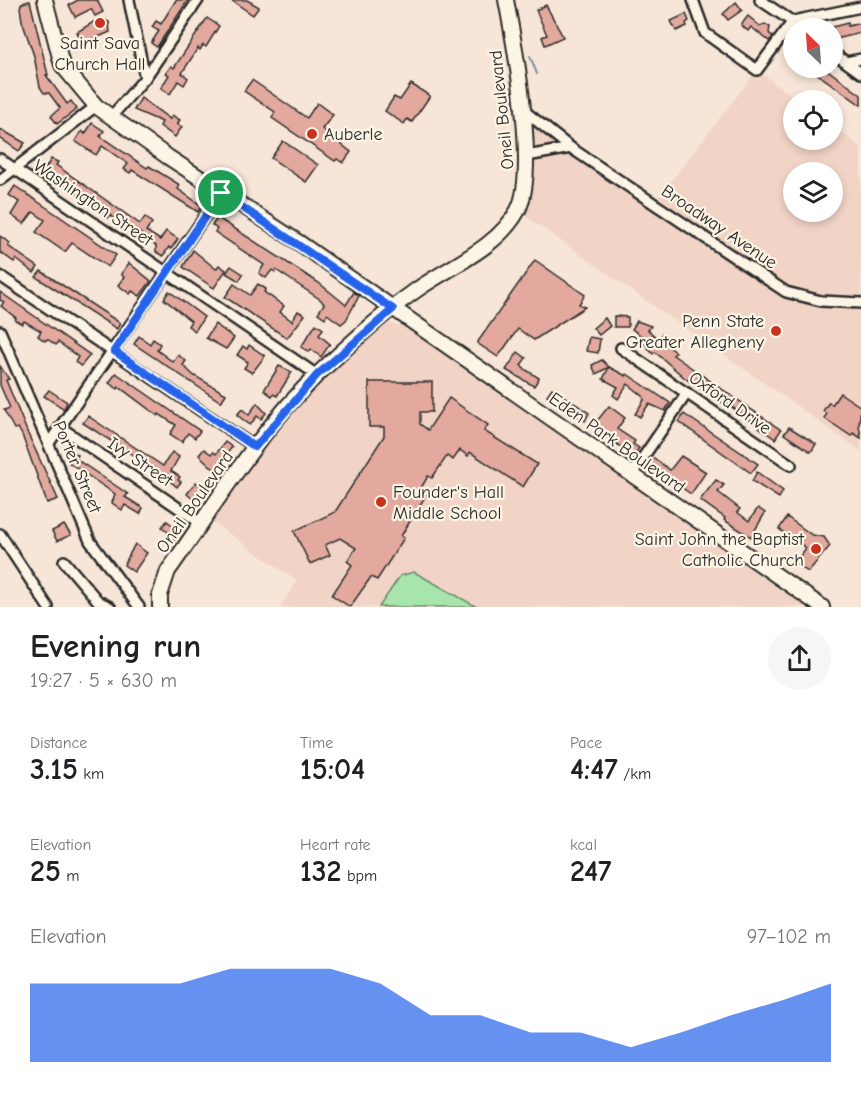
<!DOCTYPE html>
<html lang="en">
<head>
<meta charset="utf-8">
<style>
	body { margin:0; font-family:"Comic Neue",sans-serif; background:#f6f6f6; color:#202124; height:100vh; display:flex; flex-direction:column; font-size:22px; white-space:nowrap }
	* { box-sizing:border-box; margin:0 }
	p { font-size:20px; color:#757577 }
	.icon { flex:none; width:33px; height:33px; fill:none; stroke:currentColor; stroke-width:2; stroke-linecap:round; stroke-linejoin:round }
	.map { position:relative; height:607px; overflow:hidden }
	.details { display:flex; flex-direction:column; background:#fff; flex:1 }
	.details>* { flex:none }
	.needle { width:39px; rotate:335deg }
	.fabs { position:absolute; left:783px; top:18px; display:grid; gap:12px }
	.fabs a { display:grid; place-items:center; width:60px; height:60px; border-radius:50%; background:#fff; box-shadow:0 3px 9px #0003; font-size:30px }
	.pin { position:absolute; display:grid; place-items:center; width:51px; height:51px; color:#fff; margin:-26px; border:3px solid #fff; border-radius:50%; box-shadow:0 2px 6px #0007 }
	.round { display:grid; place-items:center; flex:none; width:63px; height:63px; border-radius:32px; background:#f6f6f6 }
	.summary { display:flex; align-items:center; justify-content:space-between; height:102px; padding:0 30px }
	h1 { font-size:33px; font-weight:700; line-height:45px }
	.stats { display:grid; grid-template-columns:repeat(3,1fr); gap:9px; height:102px; padding:6px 30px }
	.stats div { display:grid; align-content:center }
	.stats b { font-size:30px; font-weight:700 }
	.stats small { font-size:16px; font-weight:400 }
	.stats p { font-size:16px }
	.chart { height:168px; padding:12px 30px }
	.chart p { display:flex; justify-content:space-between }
	.chart svg { width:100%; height:108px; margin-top:6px; fill:#2563eb; opacity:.7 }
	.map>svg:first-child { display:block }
	.built { fill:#f1d4c6; fill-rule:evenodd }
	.green { fill:#a8e5ac; stroke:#6a886c; stroke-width:1.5 }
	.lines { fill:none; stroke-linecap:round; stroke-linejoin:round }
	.stream { stroke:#6c91a7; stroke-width:2 }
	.building { fill:#e3a99f; stroke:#2b2b2b; stroke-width:1.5 }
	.street-casing { stroke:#2b2b2b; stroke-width:14 }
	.secondary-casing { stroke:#2b2b2b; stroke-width:18 }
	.street { stroke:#fcf5e5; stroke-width:9 }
	.secondary { stroke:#fcf5e5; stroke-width:14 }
	.route-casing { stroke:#fff; stroke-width:12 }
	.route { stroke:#2563eb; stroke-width:8 }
	.poi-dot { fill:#c8321e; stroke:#fcf5e5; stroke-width:2 }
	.labels { text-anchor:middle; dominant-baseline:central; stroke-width:4.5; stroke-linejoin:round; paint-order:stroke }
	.poi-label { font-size:18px; fill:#2b2b2b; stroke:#fcf5e5; text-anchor:start }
	.street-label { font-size:18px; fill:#2b2b2b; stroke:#fcf5e5 }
</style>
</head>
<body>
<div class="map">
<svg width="861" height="607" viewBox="0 0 861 607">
	<rect width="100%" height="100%" fill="#f7e6d7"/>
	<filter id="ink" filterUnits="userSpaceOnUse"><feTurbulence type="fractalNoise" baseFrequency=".0167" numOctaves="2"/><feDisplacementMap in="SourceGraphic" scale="12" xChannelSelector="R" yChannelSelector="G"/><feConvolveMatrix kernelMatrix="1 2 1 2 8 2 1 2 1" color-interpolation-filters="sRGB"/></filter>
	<g filter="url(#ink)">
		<g class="built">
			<path d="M757,70L798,100H794V140H832L833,126L861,147V451L518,211L522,109L654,203ZM794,172H832V212H794Z"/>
			<path d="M393,324L406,327L809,607H280L297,581L211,521L276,428L311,390L380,325Z"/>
		</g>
		<path class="green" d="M414,572L477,607H379L400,576Z"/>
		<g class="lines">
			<path class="stream" d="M530,56L537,74"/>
		</g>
		<g class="building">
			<path d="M78,0H97L103,12L95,16L91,9L75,17L69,5Z"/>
			<path d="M176,0H188L157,47L151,43L159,31L152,27L156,21L161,24Z"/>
			<path d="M231,0H247L259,7L253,15Z"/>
			<path d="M30,1L48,75H46L67,104L71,101L77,109L57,124L51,116L60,108L49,93H44L40,87L34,56L22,21L20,7L22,3Z"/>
			<path d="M736,2L742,10L728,20L723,14Z"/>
			<path d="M546,5L563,37L545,45L542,37L547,35L536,10Z"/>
			<path d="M686,14L689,21L686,23L687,26L676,31L671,21Z"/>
			<path d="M748,16L760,26L765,24L770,27L769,33L773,37L769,41L751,27L748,31L741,25Z"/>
			<path d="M100,18L109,22L110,32L82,44L77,32Z"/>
			<path d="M207,18L219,26L206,47L203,45L200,50L198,48L182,73L188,78L184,85L178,81L170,94L161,88L169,75L166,73L171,66L174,68Z"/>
			<path d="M848,23V26L861,23V33L832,40V27Z"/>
			<path d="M809,68H824L829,71L861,95V105Z"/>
			<path d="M252,80L307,118L317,103L333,115L322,129L351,152L343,163L337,159L335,161L272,118L275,112L244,91Z"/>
			<path d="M411,84L430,96L412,122L407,119L404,124L385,111L394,97L400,100Z"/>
			<path d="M141,98L170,119L172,115L180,120L177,124L182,127L175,137L160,126L162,122L134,110Z"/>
			<path d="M92,123L104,131L100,136L147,168L149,166L180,185L178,189L202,206L198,212L132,170L130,173L124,169L128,164L102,146L96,155L75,141L82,131L85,134Z"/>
			<path d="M0,129L25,143L19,151L0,138Z"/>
			<path d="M283,141L318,165L306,182L271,158Z"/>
			<path d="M51,159L58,162L56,165L140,224L145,217L152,223L146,231L160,240L166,231L178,239L171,249L169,247L163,256L156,252V246L136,230L116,217L115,219L110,215L108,218L103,214L104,212L44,171Z"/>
			<path d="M15,186L116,255L108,267L72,243L65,252L36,232L45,220L33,212L24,224L11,215L19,202L9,195Z"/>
			<path d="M218,218L319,283L346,305L354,292L359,296L346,320L341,324L327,314L325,318L318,313L324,304L321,300L276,270L275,272L272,270L266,278L259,273L264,265L215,232L217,229L212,225Z"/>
			<path d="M0,236L10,243L8,246L38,267L34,273L16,259L14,262L0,252Z"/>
			<path d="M193,250L216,269L219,265L226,270L214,288L183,267Z"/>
			<path d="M535,260L585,295L579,304L585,307L534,340L518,329L498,357L477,343Z"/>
			<path d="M129,263L151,281L140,296L132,291L130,294L118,285L124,277L121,274Z"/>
			<path d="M231,266L243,274L239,281L226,273Z"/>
			<path d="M41,271L120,323L117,329L36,277Z"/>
			<path d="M234,284L250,295L258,284L266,289L264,292L284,306L280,312L292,321L298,311L305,315L287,338L225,297Z"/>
			<path d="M169,291L204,317L195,331L188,326L191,321L164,299Z"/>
			<path d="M0,292L90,355L81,366L75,362L78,357L58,342L56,345L47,339L45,341L38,336L41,331L24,321L22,324L15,320L16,318L1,306L4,302L0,300Z"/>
			<path d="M614,316L628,317V327H614Z"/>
			<path d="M605,318L610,326L599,335L593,328Z"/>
			<path d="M637,321L651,326L648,330L658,339L662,334L667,339L664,343L676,352L673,355L781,430L775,439L729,405L723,403L686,379L655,352L653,354L644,343L647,340L632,329Z"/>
			<path d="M215,324L234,338L226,349L206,338Z"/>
			<path d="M316,324L323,329L319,335L330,344L321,357L311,349L309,352L301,347Z"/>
			<path d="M139,336L150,344L153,339L160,344L157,350L173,362L178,355L186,361L183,365L193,375L226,394L221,402L134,344Z"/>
			<path d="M589,337L600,339L598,353L586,351Z"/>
			<path d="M249,345L265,356L252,373L244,368L248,362L237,355L243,346L247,349Z"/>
			<path d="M518,352L526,358L521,365L523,368L539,378L534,386L506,370Z"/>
			<path d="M602,360L609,367L596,374L592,365Z"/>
			<path d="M0,366L9,379L6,380L28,434L58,499L47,503L22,435L18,428L14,429L4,410L10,408L0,385Z"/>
			<path d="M279,366L292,372L277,396L273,394L272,396L264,390Z"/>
			<path d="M609,367L626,376L627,374L670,403L665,411L649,404L640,417L635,414L644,400L643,396L628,384L618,399L613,395L618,387L603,379Z"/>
			<path d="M116,373L200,431L195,438L188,433L182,442L170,434L176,425L159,414L158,416L119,387L118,389L109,383Z"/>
			<path d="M369,382H432V412H420V424L428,430L449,398L488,425L484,431L537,464L523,487L470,452L468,456L460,450L453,460L447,456L432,478L428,476L421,488L428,492L401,536L404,538L377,580L371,577L350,607L332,595L352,565L347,561L356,548L340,538L325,545L330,555L310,564L294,531L335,512L384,436V427H369Z"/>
			<path d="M552,388L589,413L585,421L547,395Z"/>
			<path d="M49,390L67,402L64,409L44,396Z"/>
			<path d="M840,393L861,407L859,425L861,438L853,433L851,436L824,418L827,414L823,411L829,402L832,405Z"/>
			<path d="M257,403L266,413L261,419L257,416L250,425L237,415L242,409L249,415Z"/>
			<path d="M609,406L625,418L617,429L635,441L633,444L639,448L634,456L592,427Z"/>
			<path d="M684,414L758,464L751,473L679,422Z"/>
			<path d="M88,416L163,466L172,452L179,457L171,471L180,477L178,480L181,482L177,487L155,469L83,423Z"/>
			<path d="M789,427L816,444L811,452L784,434Z"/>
			<path d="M225,442L232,447L215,470L199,455L204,449L211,454L213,452L216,454Z"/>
			<path d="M72,452L78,455L76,459L128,494L125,497L143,508L140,514L125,505L122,510L112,503L115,494L68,462Z"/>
			<path d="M681,456L706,472L691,494L649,465L654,458L670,470Z"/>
			<path d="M757,472L783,491L779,498L752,481Z"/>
			<path d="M716,480L724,485L718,492L740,509L737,512L749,521L758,508L765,513L751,537L724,520L725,518L700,500Z"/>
			<path d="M196,482L203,488L194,500L187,494Z"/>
			<path d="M787,517L812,535L824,537L830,546L808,572L795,563L806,548L779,529Z"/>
			<path d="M167,521L180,531L172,544L165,539L169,533L162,527Z"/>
			<path d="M64,525L71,535L57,541L52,531Z"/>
			<path d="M135,544L147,553L134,572L124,565Z"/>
		</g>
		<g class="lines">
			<g class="street-casing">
				<g id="street">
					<path d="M129,0L145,78"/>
					<path d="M693,0L705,33L757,70L793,21L861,7"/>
					<path d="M760,0L802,28"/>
					<path d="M832,52L861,73"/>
					<path d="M846,62L861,59"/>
					<path d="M523,110L571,148L786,292L821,301L861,303"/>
					<path d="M111,117L145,78L198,0"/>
					<path d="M527,156L571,148"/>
					<path d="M0,159L317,375"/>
					<path d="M0,180L96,106"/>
					<path d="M0,276L255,447"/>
					<path d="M0,331L90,541L139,607"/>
					<path d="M621,348L791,465"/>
					<path d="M60,427L202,524"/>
					<path d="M49,443L221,193"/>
					<path d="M631,475L687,393"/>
					<path d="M0,534L48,607"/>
					<path d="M64,561L98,601L110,607"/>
				</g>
			</g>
			<g class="secondary-casing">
				<g id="secondary">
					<path d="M45,0L62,65L96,106L168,157L298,242L822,607"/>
					<path d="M160,607V595L168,571C216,504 259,430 319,373C350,344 381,315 415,291C448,267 498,248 518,210C538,171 515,46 506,0"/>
				</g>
			</g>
			<use href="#street" class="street"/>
			<use href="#secondary" class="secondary"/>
		</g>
	</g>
	<g class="lines" filter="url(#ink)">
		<g class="route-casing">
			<path id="route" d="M221,193L393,309L317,375L255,447L114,351Z"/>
		</g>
		<use href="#route" class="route"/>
	</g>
	<g class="poi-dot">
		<circle cx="100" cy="23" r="6"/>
		<circle cx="312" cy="134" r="6"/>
		<circle cx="776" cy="331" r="6"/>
		<circle cx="381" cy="502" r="6"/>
		<circle cx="816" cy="549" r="6"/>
	</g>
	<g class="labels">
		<g class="poi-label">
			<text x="100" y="43" text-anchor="middle">Saint Sava<tspan x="100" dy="21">Church Hall</tspan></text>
			<text x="324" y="134">Auberle</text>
			<text x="764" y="321" text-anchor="end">Penn State<tspan x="764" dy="21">Greater Allegheny</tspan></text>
			<text x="393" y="492">Founder's Hall<tspan x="393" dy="21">Middle School</tspan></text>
			<text x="804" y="539" text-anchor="end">Saint John the Baptist<tspan x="804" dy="21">Catholic Church</tspan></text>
		</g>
		<g class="street-label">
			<text transform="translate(502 110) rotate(-96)">Oneil Boulevard</text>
			<text transform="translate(93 203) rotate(34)">Washington Street</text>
			<text transform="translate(719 227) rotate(34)">Broadway Avenue</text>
			<text transform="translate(730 403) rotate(35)">Oxford Drive</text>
			<text transform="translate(617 443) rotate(35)">Eden Park Boulevard</text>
			<text transform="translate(140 462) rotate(34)">Ivy Street</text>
			<text transform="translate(77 467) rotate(67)">Porter Street</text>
			<text transform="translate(195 502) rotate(-55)">Oneil Boulevard</text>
		</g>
	</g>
</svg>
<div class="fabs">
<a><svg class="needle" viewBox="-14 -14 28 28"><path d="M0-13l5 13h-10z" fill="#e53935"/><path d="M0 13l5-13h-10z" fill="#757577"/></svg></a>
<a><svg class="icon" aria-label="locate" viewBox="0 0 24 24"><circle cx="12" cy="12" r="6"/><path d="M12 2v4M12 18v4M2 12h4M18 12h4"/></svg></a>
<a><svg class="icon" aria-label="layers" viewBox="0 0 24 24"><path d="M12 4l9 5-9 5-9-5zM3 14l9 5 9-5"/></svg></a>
</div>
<div class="pin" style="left:221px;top:193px;background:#1e9e55"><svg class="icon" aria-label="arrive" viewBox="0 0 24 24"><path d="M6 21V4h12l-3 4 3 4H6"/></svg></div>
</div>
<section class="details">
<div class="summary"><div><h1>Evening run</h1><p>19:27 · 5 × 630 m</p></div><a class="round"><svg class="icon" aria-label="share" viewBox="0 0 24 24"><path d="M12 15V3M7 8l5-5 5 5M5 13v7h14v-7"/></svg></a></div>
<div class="stats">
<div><p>Distance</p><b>3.15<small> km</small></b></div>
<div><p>Time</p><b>15:04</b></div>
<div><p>Pace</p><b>4:47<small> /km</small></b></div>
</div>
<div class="stats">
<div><p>Elevation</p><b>25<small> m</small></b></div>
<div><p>Heart rate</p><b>132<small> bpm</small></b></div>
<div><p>kcal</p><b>247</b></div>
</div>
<div class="chart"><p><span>Elevation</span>97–102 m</p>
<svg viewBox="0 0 160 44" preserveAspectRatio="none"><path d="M0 44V12L10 12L20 12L30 12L40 6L50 6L60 6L70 12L80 25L90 25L100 32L110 32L120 38L130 32L140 25L150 19L160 12V44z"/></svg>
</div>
</section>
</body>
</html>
